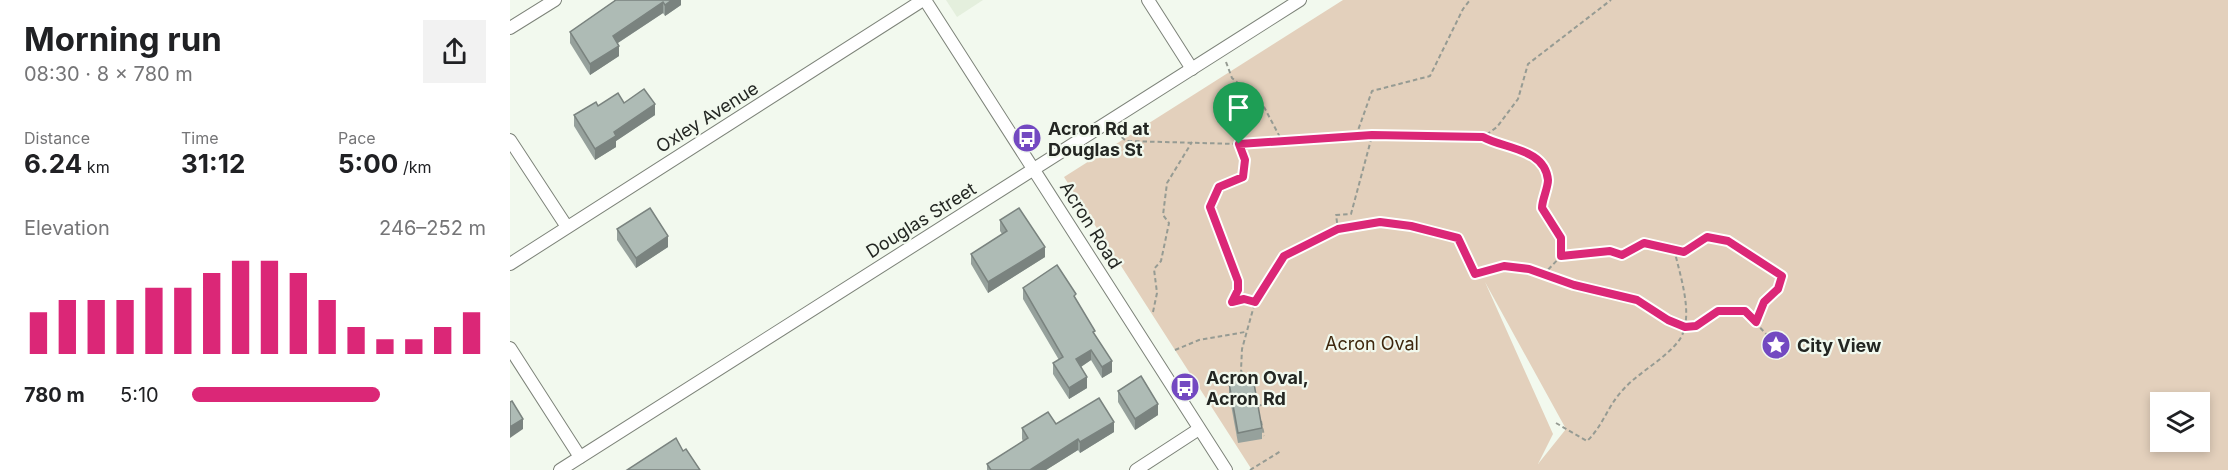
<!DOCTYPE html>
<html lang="en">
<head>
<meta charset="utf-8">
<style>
	body { margin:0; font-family:Inter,sans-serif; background:#f2f2f2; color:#202124; height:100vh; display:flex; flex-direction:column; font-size:22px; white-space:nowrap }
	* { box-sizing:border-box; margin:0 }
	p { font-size:20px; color:#757577 }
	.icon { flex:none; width:33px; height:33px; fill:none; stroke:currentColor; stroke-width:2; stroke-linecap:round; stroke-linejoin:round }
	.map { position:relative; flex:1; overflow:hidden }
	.details { display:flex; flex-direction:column; background:#fff; width:510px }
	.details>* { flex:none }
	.fabs { position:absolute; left:1640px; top:392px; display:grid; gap:12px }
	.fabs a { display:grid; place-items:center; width:60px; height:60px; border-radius:0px; background:#fff; box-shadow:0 3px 9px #0003; font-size:30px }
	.pin { position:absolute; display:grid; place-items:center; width:51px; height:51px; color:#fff; margin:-62px -26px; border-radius:50% 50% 50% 0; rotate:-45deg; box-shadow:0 0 6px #0007 }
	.pin .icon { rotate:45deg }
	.round { display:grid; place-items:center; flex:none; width:63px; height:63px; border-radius:0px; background:#f2f2f2 }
	.headline { display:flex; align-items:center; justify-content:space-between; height:102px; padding:0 24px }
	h1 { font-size:33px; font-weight:700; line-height:45px }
	.stats { display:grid; grid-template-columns:repeat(3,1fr); gap:9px; height:102px; padding:6px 24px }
	.stats div { display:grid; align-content:center }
	.stats b { font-size:26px; font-weight:700 }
	.stats small { font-size:16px; font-weight:400 }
	.stats p { font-size:16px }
	.chart { height:168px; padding:12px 24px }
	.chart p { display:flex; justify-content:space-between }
	.chart svg { width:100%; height:108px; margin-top:6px; stroke:#db2777; stroke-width:6 }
	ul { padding:0 24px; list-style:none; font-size:20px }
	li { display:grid; grid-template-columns:96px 72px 1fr; align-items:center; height:45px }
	li i { height:15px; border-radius:8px; background:#db2777 }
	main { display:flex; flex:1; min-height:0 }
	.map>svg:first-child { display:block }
	.built { fill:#e4efdd }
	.green { fill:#e3d0bc; fill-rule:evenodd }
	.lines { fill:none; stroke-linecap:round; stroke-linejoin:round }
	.minor-casing { stroke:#7d8379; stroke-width:14 }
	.path { stroke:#969b93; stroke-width:2; stroke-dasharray:4.5 3; stroke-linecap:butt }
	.minor { stroke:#fff; stroke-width:12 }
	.wall { fill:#96a19c }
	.shaded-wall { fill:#7a837f }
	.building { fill:#aebbb5; stroke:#7a837f; stroke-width:1.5 }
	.route-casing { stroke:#fff; stroke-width:12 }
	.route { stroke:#db2777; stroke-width:8 }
	.labels { text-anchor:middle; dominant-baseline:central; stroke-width:4.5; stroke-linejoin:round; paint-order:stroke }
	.street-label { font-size:18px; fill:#232622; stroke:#f2f9ee }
	.poi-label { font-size:18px; font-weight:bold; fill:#232622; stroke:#f2f9ee; text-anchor:start }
	.park-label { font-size:18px; fill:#3e270d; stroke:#f2f9ee }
</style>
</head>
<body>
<main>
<section class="details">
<div class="headline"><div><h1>Morning run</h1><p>08:30 · 8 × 780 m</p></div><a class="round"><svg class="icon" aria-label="share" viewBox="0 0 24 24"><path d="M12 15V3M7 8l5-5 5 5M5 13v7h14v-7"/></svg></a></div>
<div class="stats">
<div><p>Distance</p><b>6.24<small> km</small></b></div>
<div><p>Time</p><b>31:12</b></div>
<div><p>Pace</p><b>5:00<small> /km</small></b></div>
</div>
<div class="chart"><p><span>Elevation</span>246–252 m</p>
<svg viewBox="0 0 160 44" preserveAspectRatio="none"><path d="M5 44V27M15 44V22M25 44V22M35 44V22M45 44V17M55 44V17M65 44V11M75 44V6M85 44V6M95 44V11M105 44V22M115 44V33M125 44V38M135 44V38M145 44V33M155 44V27"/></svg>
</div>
<ul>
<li><b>780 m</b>5:10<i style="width:64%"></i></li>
</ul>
</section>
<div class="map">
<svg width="1718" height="470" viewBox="0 0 1718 470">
	<rect width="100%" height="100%" fill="#f2f9ee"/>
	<path class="built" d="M436,0H473L447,17Z"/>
	<path class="green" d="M833,0H1718V470H742L554,177ZM975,282L1056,429L1028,464L1043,434ZM1650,402H1689V441H1650Z"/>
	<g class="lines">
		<g class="minor-casing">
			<g id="minor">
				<path d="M415,0L716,470"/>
				<path d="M638,0L682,69"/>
				<path d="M0,28L45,0"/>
				<path d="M0,140L57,227"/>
				<path d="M0,264L413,0"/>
				<path d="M0,348L70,457"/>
				<path d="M50,470L790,0"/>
				<path d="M626,470L689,429"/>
			</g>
		</g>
		<g class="path">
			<path d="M716,62L722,78L753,105L772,141"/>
			<path d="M606,132L616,141L729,144L863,135L973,137L987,127L1008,99L1018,64L1101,0"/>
			<path d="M846,136L862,91L920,76L953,9L960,0"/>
			<path d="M973,137C994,149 1035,148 1038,180C1038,188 1032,200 1031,209L1051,238V256L1035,273"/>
			<path d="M828,229L870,222L901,226L948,238L965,274L994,266L1019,269L1064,285L1127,300L1158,320L1175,327L1186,326L1208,311H1235L1266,345"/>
			<path d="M1165,248L1175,252L1197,237L1218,241L1272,276L1268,289L1254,302L1247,322"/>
			<path d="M722,302L728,290V281L700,207L709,187L733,177L735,160L729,145"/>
			<path d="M722,302L734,299L745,302"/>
			<path d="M643,312L647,293L644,269L651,261L659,223L653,215L657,183L682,142"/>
			<path d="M665,350L689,340L735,332"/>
			<path d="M735,381L731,370L732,349L745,302L774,256L828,229L826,215L841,214L862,136"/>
			<path d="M747,406L761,403"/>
			<path d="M751,421L754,436"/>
			<path d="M1046,423L1077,441C1092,427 1097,408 1111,392C1127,373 1151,362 1167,343C1187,320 1169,274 1164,248L1134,243L1112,255L1100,251L1051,256"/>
			<path d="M740,470L771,451"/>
		</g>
		<use href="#minor" class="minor"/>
	</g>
	<g class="wall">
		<path d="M104,0H171V5L155,16L153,13L108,43L109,56L80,75L60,43V32L104,1Z"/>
		<path d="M114,103L145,115L106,141V147L85,160L64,126V115L88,106Z"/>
		<path d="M490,220L535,257L478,293L461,264V254L492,234L490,231Z"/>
		<path d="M107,229L158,247L126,268L107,240Z"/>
		<path d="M513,288L566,299L585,335L602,372L592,378L581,360L571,367L577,388L559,399L543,374V363L549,360L513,299Z"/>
		<path d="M719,383L752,428V439L728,443L719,394Z"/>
		<path d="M608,391L648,415L625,430L608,402Z"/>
		<path d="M546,424L604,432L570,453L568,450L536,470H477V464L513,441L512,439V428Z"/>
	</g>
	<g class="shaded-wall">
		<path d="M162,0H171V5L155,16V5Z"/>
		<path d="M153,2V13L103,46V36Z"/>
		<path d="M109,46V56L80,75V64Z"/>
		<path d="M145,104V115L106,141V147L85,160V149L104,132Z"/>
		<path d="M158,236V247L126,268V258Z"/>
		<path d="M535,247V257L478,293V282Z"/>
		<path d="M581,350V360L566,370V359Z"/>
		<path d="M602,361V372L592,378V367Z"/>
		<path d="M577,377V388L559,399V388Z"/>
		<path d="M648,404V415L625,430V419Z"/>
		<path d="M13,419V429L0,438V427Z"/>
		<path d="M604,422V432L570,453V442Z"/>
		<path d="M568,439V450L536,470H520Z"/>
	</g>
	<g class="building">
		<path d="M106,0H162L155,5L153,2L103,36L109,46L80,64L60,32Z"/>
		<path d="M134,89L145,104L104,132L106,136L85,149L64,115L86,102L88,106L108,93L114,103Z"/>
		<path d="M140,208L158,236L126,258L107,229Z"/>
		<path d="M509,208L535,247L478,282L461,254L497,231L490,220Z"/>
		<path d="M547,265L566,294L564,296L585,331L583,332L602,361L592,367L581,350L566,359L577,377L559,388L543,363L553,357L513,288Z"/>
		<path d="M631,376L648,404L625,419L608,391Z"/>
		<path d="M743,378L752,428L728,433L719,383Z"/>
		<path d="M589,398L604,422L570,442L568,439L520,470H481L477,464L518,438L512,428L538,412L546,424Z"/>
		<path d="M2,401L13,419L0,427V402Z"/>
		<path d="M166,438L173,451L176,449L190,470H117Z"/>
	</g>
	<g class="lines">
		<g class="route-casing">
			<path id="route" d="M862,135L973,137C994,149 1035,148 1038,180C1038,188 1032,200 1032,208L1051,238V256L1100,251L1112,255L1134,243L1174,252L1197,237L1218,241L1272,276L1268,289L1254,302L1246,322L1235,311H1208L1186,326L1175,327L1158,320L1127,300L1064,285L1019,269L994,266L965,274L948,238L901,226L870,222L828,229L774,256L745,302L734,299L722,302L728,290V281L700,207L709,187L733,177L735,160L729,144Z"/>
		</g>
		<use href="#route" class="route"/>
	</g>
	<defs>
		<g id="bus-disc" transform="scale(1.5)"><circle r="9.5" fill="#7349c1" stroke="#f2f9ee"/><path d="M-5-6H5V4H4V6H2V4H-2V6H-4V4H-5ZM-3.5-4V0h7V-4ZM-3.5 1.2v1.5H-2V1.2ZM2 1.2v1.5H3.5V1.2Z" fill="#fff"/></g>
		<g id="sight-disc" transform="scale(1.5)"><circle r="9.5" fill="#7349c1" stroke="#f2f9ee"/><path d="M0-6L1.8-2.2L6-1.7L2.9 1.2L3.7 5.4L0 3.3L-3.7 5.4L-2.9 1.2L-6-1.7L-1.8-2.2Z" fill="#fff"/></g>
	</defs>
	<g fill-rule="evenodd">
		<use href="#bus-disc" x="517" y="138"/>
		<use href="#sight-disc" x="1266" y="345"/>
		<use href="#bus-disc" x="675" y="387"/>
	</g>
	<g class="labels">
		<g class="street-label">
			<text transform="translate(197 117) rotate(-32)">Oxley Avenue</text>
			<text transform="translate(411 220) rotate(-32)">Douglas Street</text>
			<text transform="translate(581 225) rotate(58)">Acron Road</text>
		</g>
		<g class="poi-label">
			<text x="538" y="128">Acron Rd at<tspan x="538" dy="21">Douglas St</tspan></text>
			<text x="1287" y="345">City View</text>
			<text x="696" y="377">Acron Oval,<tspan x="696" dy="21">Acron Rd</tspan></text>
		</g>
		<g class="park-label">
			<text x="862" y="343">Acron Oval</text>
		</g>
	</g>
</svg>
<div class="fabs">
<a><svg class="icon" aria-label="layers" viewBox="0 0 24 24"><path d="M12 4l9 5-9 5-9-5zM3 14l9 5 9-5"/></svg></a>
</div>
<div class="pin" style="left:729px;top:144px;background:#1e9e55"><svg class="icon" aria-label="arrive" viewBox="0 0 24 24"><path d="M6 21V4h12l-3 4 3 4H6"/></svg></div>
</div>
</main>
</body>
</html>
